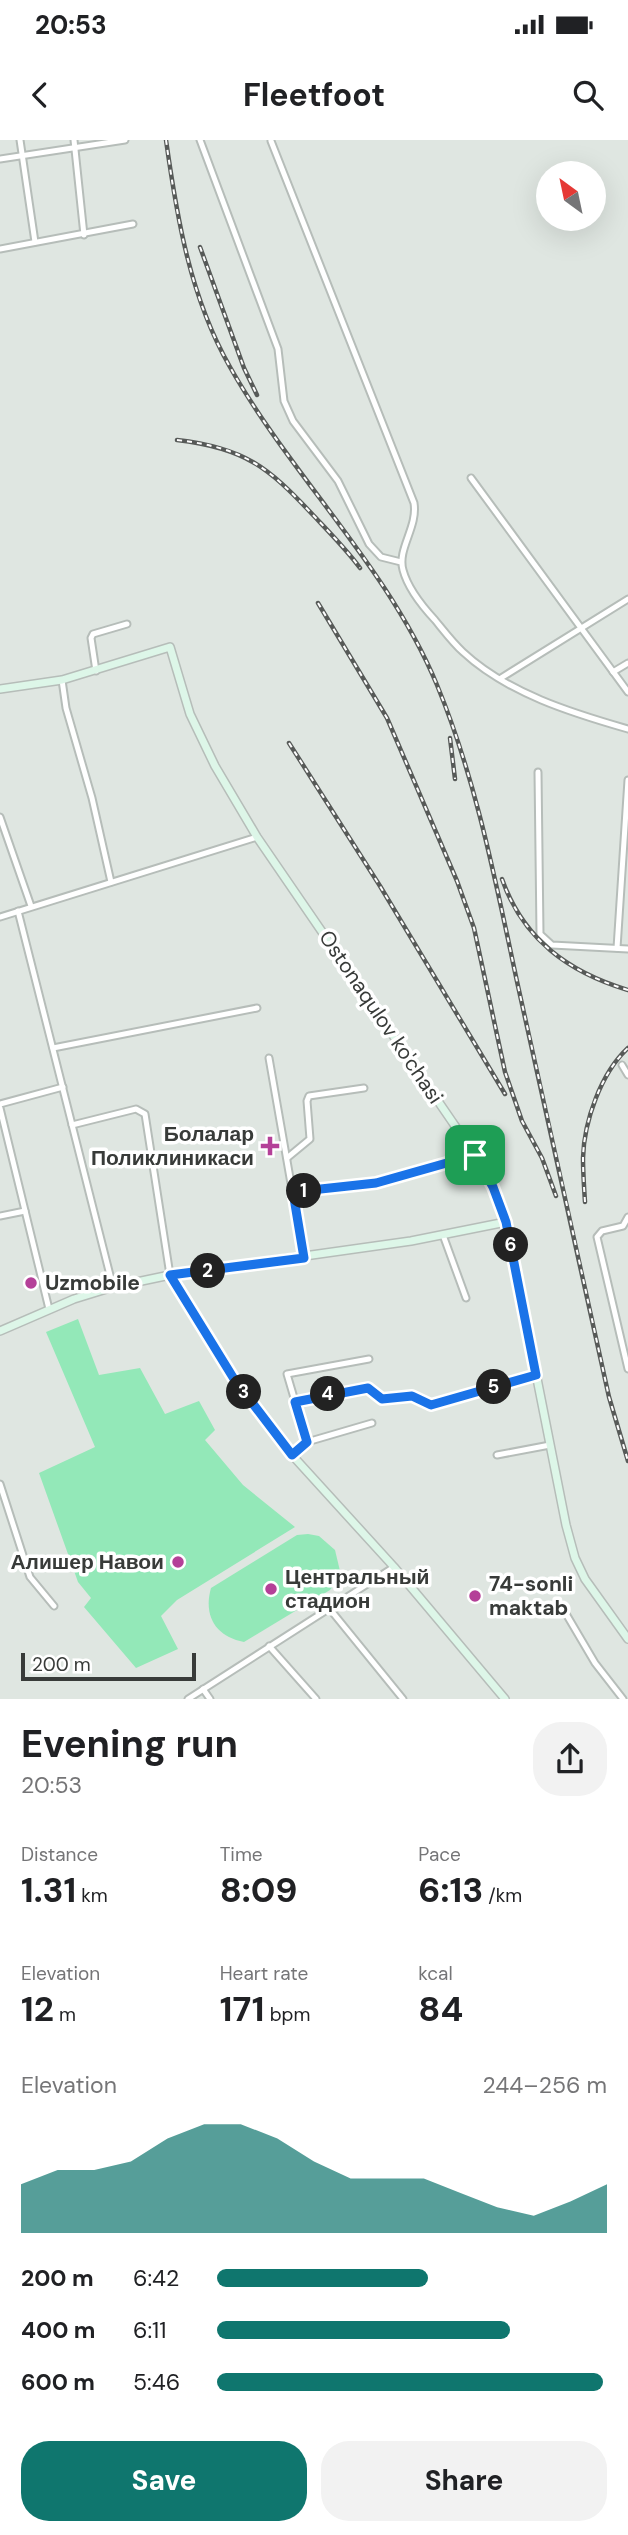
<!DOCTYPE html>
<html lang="en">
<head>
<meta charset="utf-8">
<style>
	body { margin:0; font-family:"DM Sans",sans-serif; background:#f2f2f2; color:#202124; height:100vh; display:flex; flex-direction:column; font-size:26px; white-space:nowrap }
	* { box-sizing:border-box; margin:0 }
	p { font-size:23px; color:#757577 }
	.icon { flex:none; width:38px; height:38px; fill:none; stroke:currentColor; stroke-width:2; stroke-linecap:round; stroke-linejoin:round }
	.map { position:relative; height:1559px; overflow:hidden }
	.sheet { display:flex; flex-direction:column; background:#fff; flex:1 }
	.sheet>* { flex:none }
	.needle { width:46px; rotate:327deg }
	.controls { position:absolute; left:536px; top:21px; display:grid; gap:14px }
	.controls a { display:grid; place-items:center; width:70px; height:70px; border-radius:50%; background:#fff; box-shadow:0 7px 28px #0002; font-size:35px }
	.scale { position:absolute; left:21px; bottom:18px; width:175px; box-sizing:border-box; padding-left:7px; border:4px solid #383b39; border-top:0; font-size:19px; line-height:24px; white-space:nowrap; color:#383b39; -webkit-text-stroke:5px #fff; paint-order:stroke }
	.pin { position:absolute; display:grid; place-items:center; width:60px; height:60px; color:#fff; margin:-30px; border-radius:14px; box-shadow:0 4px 10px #0006 }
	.km { position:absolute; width:35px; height:35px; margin:-18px; border-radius:50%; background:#222; color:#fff; font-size:19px; line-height:35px; text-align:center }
	.round { display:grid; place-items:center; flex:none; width:74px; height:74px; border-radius:28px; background:#f2f2f2 }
	.overview { display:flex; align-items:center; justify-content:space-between; height:119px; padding:0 21px }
	h1 { font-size:38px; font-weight:700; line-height:52px }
	.stats { display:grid; grid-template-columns:repeat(3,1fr); gap:10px; height:119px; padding:7px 21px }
	.stats div { display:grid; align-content:center }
	.stats b { font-size:35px; font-weight:700 }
	.stats small { font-size:19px; font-weight:400 }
	.stats p { font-size:19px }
	.chart { height:196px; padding:14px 21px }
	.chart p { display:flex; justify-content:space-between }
	.chart svg { width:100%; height:126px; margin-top:7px; fill:#0f766e; opacity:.7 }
	.primary-button { display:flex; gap:14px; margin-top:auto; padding:14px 21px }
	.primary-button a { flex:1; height:80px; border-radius:28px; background:#0f766e; color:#fff; font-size:28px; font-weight:700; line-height:80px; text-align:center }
	.primary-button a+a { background:#f2f2f2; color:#202124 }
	ul { padding:0 21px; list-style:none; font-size:23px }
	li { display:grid; grid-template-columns:112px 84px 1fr; align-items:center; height:52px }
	li i { height:18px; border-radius:9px; background:#0f766e }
	.status { display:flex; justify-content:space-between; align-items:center; height:49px; padding:0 35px; background:#fff; direction:ltr }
	.status svg { height:19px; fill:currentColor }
	header { display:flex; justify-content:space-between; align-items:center; height:91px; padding:0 21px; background:#fff; font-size:32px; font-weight:700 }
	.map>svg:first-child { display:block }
	.green { fill:#93e8b8 }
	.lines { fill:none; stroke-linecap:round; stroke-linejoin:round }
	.street-casing { stroke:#b6bdb9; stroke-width:9 }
	.secondary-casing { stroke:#b6bdb9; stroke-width:10 }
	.street { stroke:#fff; stroke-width:5 }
	.secondary { stroke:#ddf6e8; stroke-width:7 }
	.rail-casing { stroke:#575a58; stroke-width:4.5 }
	.rail { stroke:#fff; stroke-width:2; stroke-dasharray:5; stroke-linecap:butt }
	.route-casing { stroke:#fff; stroke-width:14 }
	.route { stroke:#1a73e8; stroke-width:9 }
	.poi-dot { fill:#b44098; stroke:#fff; stroke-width:2.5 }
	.labels { text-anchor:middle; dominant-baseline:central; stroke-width:7; stroke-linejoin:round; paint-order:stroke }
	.street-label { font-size:21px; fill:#383b39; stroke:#fff }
	.poi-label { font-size:21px; font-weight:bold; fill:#383b39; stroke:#fff; text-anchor:start }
</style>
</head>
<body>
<div class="status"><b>20:53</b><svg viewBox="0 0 49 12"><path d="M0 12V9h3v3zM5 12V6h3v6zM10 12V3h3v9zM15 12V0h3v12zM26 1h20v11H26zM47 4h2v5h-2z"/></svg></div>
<header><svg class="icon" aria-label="back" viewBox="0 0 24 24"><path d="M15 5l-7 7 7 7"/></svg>Fleetfoot<svg class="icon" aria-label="search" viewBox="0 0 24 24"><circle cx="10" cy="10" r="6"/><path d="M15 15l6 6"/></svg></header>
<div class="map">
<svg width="628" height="1559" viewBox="0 0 628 1559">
	<rect width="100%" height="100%" fill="#dfe6e1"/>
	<g class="green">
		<path d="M78,1179L99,1235L140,1228L165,1274L199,1261L215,1290L205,1300L243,1345L295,1387L177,1460L161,1476L178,1509L136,1528L84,1467L91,1458L78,1442L39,1333L95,1307L46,1192Z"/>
		<path d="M308,1394L319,1396L335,1410L340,1431L337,1441L330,1450L244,1502C216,1497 203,1476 211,1448L297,1395Z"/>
	</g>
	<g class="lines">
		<g class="street-casing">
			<g id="street">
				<path d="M20,0L35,102"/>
				<path d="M74,0L84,95"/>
				<path d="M200,0L278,209L284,261L293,281L338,341L369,404L381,417L401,422"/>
				<path d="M271,1L414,363C418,387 397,409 403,430C408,449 422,466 435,480C444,491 453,503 463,512C507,553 572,573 628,589"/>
				<path d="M0,19L125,0"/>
				<path d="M0,109L133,84"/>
				<path d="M471,338L628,552"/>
				<path d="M96,531L91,498L93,494L127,484"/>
				<path d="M613,532L628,523"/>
				<path d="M501,538L628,459"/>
				<path d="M62,540L66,568L92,658L111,742"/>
				<path d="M538,632L540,794L552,805L628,809"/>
				<path d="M0,677L31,766"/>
				<path d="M18,771L113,1147"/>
				<path d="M0,777L257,697"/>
				<path d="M617,808L628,640"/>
				<path d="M53,908L257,868"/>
				<path d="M269,918L304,1118"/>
				<path d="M622,925L628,935"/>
				<path d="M0,964L63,947"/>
				<path d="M0,968L49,1169"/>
				<path d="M72,985L136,969L145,974L170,1135"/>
				<path d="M287,1018L310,999L307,961L309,956L364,948"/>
				<path d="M293,1052L376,1043L475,1015"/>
				<path d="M0,1076L25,1071"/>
				<path d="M628,1077L623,1086L602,1091L597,1097L628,1229"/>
				<path d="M443,1095L466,1158"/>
				<path d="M295,1262L368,1248L382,1259L412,1256L431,1265L536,1235"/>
				<path d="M307,1302L287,1234L369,1219"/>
				<path d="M292,1315L307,1302L372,1283"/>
				<path d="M497,1315L550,1305"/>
				<path d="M0,1344L30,1437L54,1466"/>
				<path d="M562,1467L595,1523L623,1559"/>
				<path d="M329,1468L403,1559"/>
				<path d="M269,1506L316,1559"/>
				<path d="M203,1549L210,1559"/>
				<path d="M188,1559L394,1427"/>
			</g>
		</g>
		<g class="secondary-casing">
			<g id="secondary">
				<path d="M0,549L62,540L170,507L190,574L215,626L257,697L475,1015L493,1047L506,1082L566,1385L575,1418L585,1439L628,1499"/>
				<path d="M170,1135L234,1239L292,1315L394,1427L505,1559"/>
				<path d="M0,1191L74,1159L113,1147L170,1135L411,1101L506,1082"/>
			</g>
		</g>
		<use href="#street" class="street"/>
		<use href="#secondary" class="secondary"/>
		<g class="rail-casing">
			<g id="rail">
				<path d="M166,0C177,78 190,157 230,227C292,337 388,427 437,545C477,642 496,744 518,846C549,983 579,1120 609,1257L628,1321"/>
				<path d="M200,107L244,228L257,255"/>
				<path d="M177,300C245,308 268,327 313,375C329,392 346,409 360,428"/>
				<path d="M318,463L387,578L457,741L474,788L505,932L522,981L542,1018L556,1056"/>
				<path d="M450,598L455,639"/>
				<path d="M289,603L380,746L505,954"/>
				<path d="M502,739C523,799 568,832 628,850"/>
				<path d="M585,1062C584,1047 583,1032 583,1018C584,981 601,933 628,908"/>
			</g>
		</g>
		<use href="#rail" class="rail"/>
	</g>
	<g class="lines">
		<g class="route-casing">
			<path id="route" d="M475,1015L493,1047L506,1082L536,1235L431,1265L412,1256L382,1259L368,1248L295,1262L307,1302L292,1315L234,1239L170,1135L304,1118L293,1052L376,1043Z"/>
		</g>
		<use href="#route" class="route"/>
	</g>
	<g class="poi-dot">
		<path d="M266.5 995.5h7v7h7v7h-7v7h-7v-7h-7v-7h7z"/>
		<circle cx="31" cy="1143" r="7"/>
		<circle cx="178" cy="1422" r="7"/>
		<circle cx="271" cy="1449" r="7"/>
		<circle cx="475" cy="1456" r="7"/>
	</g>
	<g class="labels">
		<g class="street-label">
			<text transform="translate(381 877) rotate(56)">Ostonaqulov ko'chasi</text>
		</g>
		<g class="poi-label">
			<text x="254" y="994" text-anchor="end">Болалар<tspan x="254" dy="24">Поликлиникаси</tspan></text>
			<text x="45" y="1143">Uzmobile</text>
			<text x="164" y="1422" text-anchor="end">Алишер Навои</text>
			<text x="285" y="1437">Центральный<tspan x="285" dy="24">стадион</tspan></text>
			<text x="489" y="1444">74-sonli<tspan x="489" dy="24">maktab</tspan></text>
		</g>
	</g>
</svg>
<div class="controls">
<a><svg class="needle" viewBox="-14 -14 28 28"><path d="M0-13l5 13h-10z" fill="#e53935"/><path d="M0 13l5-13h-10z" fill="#757577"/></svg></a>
</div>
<div class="scale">200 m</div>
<div class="pin" style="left:475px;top:1015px;background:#1e9e55"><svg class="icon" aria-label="arrive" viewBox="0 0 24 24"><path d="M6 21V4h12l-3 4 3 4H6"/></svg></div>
<b class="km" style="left:304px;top:1051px">1</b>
<b class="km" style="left:208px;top:1131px">2</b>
<b class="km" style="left:244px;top:1252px">3</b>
<b class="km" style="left:328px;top:1254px">4</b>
<b class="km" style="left:494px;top:1247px">5</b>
<b class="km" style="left:511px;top:1105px">6</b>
</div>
<section class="sheet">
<div class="overview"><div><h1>Evening run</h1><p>20:53</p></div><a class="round"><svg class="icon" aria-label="share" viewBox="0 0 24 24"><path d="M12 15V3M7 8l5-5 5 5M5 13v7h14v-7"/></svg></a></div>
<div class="stats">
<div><p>Distance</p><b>1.31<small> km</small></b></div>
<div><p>Time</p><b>8:09</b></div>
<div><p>Pace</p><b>6:13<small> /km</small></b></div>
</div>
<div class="stats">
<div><p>Elevation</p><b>12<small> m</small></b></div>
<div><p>Heart rate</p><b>171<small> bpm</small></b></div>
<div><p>kcal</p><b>84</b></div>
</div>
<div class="chart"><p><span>Elevation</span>244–256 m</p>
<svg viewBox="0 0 160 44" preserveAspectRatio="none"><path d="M0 44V27L10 22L20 22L30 19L40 11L50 6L60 6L70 11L80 19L90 25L100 25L110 25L120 30L130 35L140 38L150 33L160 27V44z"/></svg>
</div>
<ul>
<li><b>200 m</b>6:42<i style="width:54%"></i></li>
<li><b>400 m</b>6:11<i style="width:75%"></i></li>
<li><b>600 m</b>5:46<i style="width:99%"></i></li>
</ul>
<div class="primary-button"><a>Save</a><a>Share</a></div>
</section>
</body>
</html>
